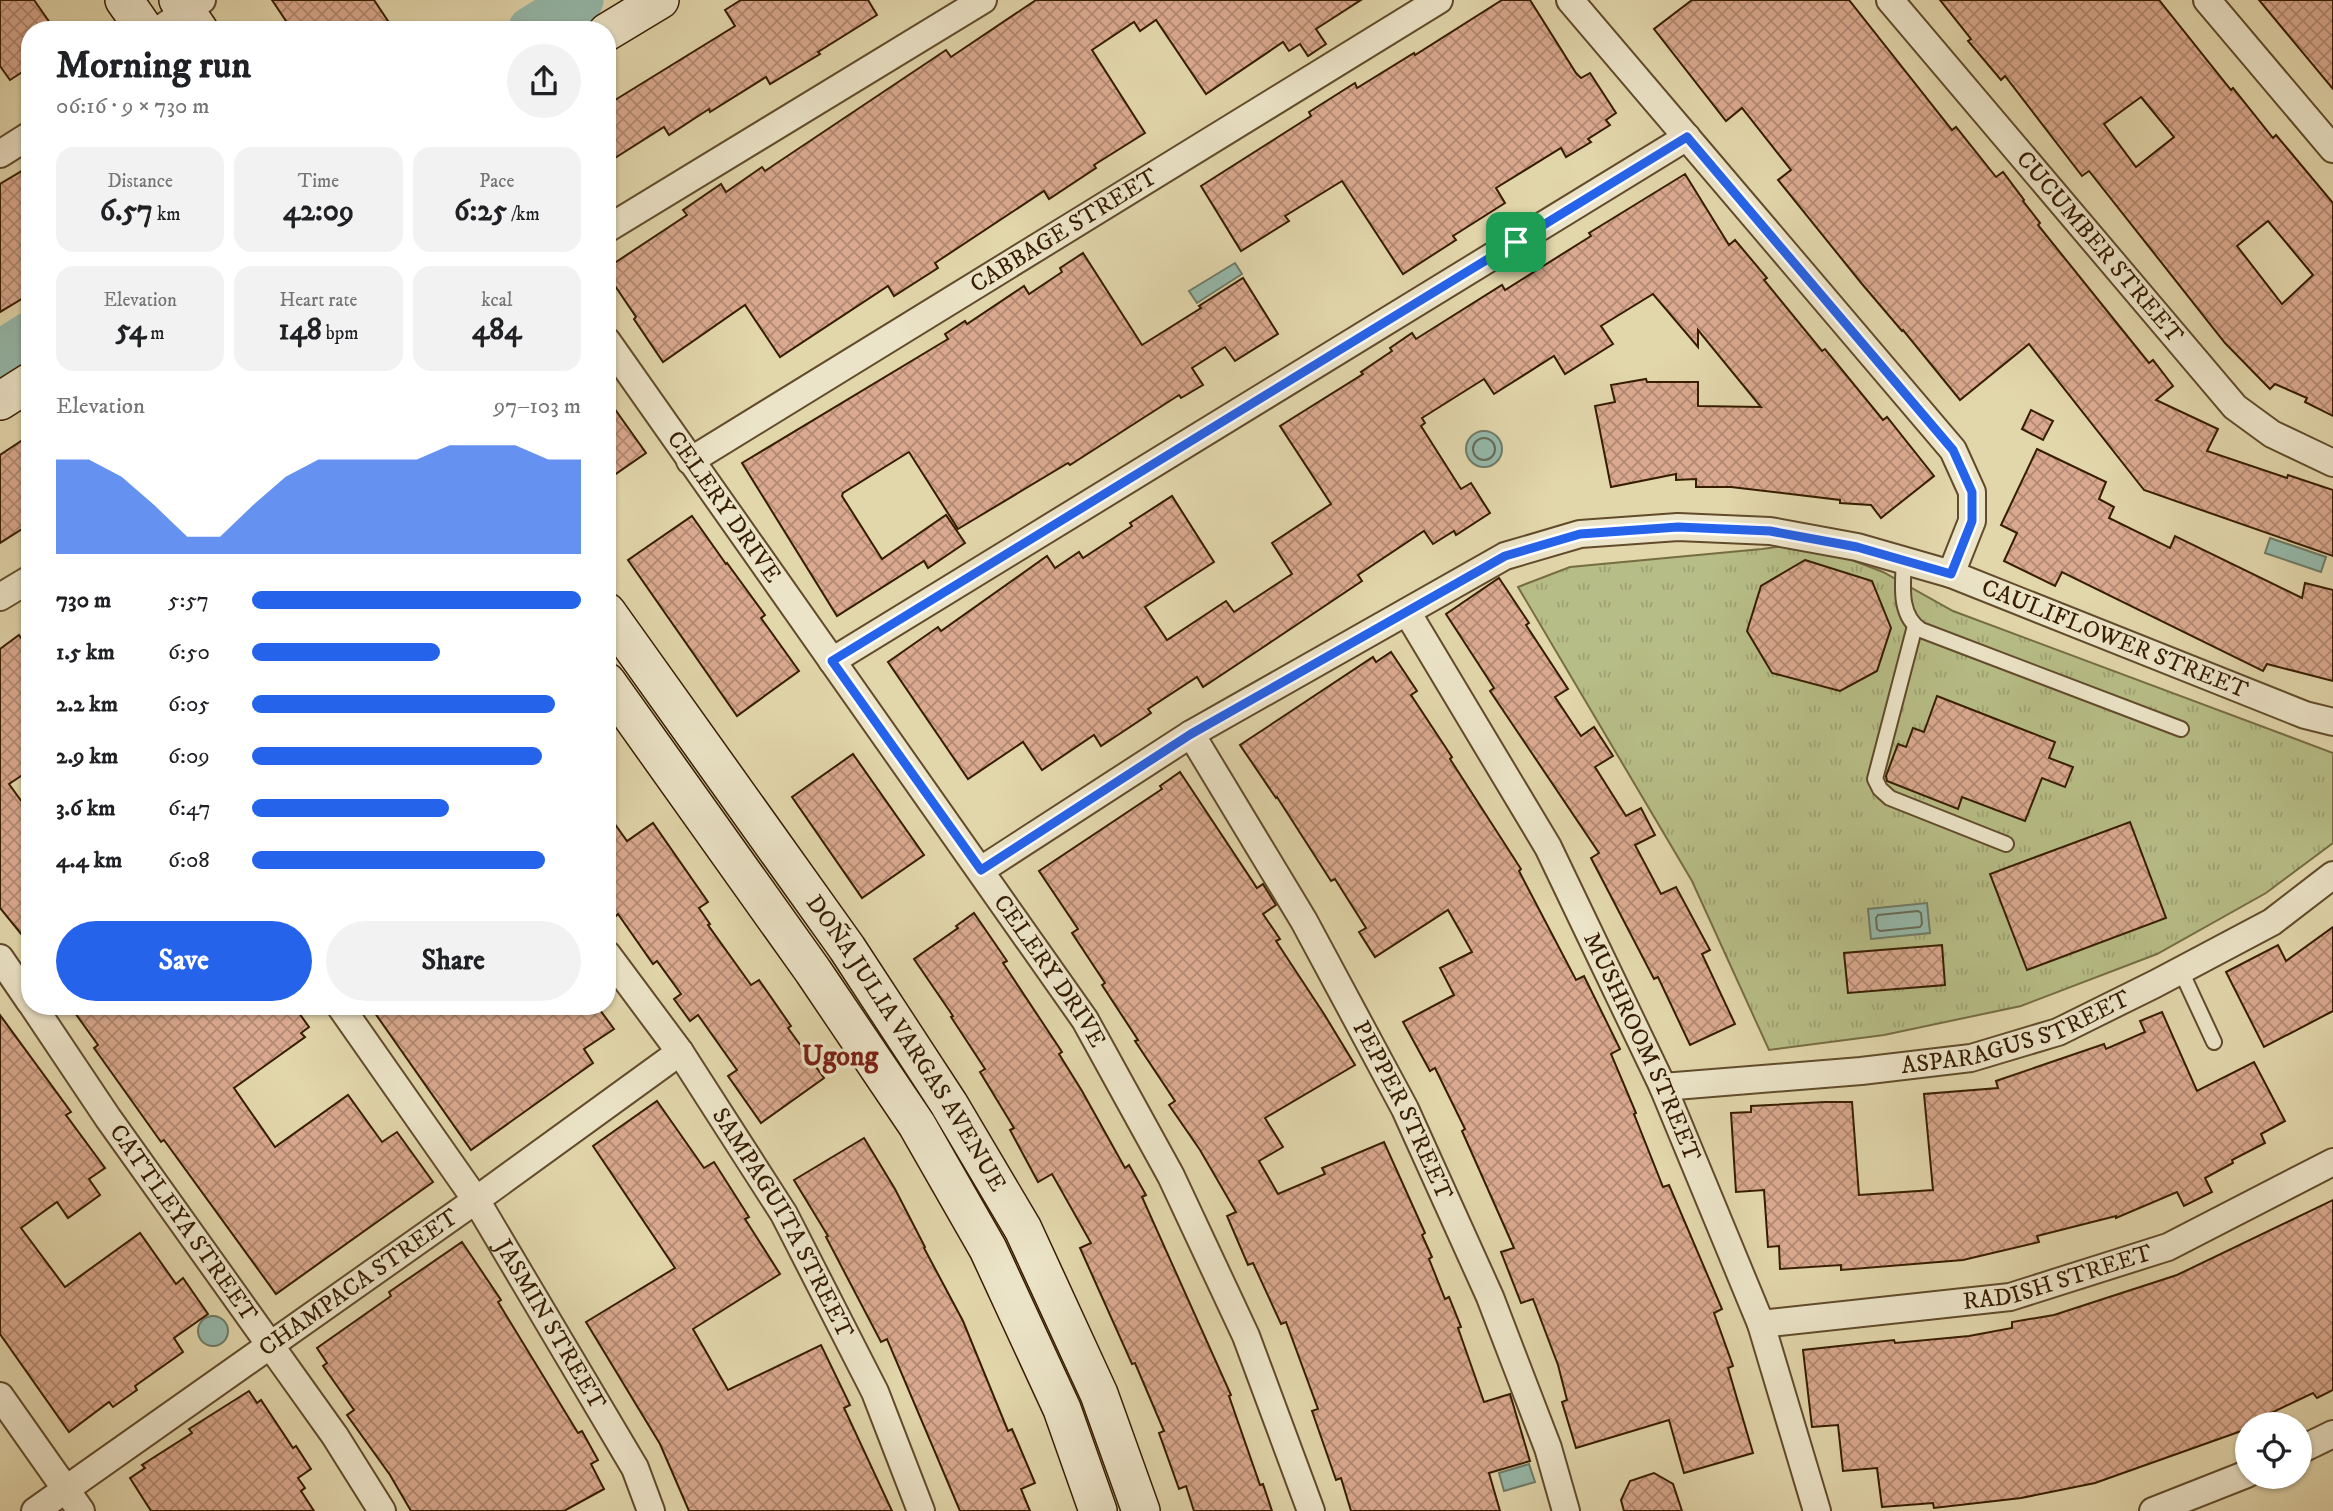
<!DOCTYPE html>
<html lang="en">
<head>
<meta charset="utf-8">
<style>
	body { margin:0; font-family:"IM FELL DW Pica",serif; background:#f2f2f2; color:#202124; height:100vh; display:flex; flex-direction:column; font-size:26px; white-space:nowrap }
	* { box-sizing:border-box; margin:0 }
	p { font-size:23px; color:#757577 }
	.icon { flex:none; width:38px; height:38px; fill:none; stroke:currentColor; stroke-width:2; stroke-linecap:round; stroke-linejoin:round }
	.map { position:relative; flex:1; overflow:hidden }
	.sheet { position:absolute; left:21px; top:21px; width:595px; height:994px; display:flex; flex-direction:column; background:#fff; border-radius:28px; box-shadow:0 2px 5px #0004 }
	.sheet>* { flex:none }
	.fabs { position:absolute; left:2235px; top:1412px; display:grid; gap:14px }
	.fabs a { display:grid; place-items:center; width:77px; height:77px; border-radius:50%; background:#fff; box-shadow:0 2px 5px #0004; font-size:35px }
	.pin { position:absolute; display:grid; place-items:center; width:60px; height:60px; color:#fff; margin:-30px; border-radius:14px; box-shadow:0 4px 10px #0006 }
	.round { display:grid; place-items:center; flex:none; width:74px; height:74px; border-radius:37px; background:#f2f2f2 }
	.summary { display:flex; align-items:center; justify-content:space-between; height:119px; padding:0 35px }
	h1 { font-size:38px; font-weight:700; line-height:52px }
	.stats { display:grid; grid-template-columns:repeat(3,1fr); gap:10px; height:119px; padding:7px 35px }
	.stats div { display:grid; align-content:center; border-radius:18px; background:#f2f2f2; text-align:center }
	.stats b { font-size:30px; font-weight:700 }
	.stats small { font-size:19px; font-weight:400 }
	.stats p { font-size:19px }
	.chart { height:196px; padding:14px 35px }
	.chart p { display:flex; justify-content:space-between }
	.chart svg { width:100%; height:126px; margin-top:7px; fill:#2563eb; opacity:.7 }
	.button { display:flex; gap:14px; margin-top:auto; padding:14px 35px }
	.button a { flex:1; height:80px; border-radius:42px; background:#2563eb; color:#fff; font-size:28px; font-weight:700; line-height:80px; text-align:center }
	.button a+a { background:#f2f2f2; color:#202124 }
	ul { padding:0 35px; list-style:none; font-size:23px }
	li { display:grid; grid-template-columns:112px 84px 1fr; align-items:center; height:52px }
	li i { height:18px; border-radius:9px; background:#2563eb }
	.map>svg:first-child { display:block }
	.park { fill:url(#park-tufts); stroke:#766d43; stroke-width:2 }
	.water { fill:#95b9ab; stroke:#6f7b67; stroke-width:2 }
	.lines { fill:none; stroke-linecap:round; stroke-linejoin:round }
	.shore { stroke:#666b56; stroke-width:2 }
	.river { stroke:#95b9ab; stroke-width:47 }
	.building { fill:url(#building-cross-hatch); stroke:#361d00; stroke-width:2; fill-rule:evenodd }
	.lane-casing { stroke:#614b2b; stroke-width:18 }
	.street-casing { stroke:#614b2b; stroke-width:30 }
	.secondary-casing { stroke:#361d00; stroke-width:40 }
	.lane { stroke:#ece4c8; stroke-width:14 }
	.street { stroke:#ece4c8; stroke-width:26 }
	.secondary { stroke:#ece4c8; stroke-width:37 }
	.route-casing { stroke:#fff; stroke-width:14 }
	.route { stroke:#2563eb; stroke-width:9 }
	.labels { text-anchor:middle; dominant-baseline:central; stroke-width:6; stroke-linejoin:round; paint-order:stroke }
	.street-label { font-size:24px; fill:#361d00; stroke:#ece4c8 }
	.quarter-label { font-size:28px; font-weight:bold; fill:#7a1f14; stroke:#ece4c8 }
</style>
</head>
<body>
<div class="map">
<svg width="2333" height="1511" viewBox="0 0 2333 1511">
	<defs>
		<pattern id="park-tufts" width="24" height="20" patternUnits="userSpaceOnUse" patternTransform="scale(1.75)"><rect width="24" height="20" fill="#b7bd86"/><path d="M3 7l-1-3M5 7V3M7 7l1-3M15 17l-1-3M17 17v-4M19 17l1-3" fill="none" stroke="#9ea272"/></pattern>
		<pattern id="building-cross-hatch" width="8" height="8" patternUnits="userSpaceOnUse" patternTransform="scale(1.75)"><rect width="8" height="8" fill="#daa98f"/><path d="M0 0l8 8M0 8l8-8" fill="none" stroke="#b28972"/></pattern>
	</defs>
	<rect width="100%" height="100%" fill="#e2d6ab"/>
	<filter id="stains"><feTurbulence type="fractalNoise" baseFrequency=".00286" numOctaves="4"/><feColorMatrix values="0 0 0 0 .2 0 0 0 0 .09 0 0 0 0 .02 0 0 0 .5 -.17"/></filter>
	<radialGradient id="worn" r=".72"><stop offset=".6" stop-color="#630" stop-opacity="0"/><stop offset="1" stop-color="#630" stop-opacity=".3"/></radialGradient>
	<path class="park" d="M1807,543L1883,572L1953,611L2333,753V843L2266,893L2157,954L2021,1006L1884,1035L1769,1050L1692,881L1518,587L1570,567L1762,549Z"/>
	<g class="water">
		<path d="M1235,263L1242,274L1197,303L1189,291Z"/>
		<circle cx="1484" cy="449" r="18"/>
		<path d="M2270,538L2326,557L2321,572L2265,553Z"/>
		<path d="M1927,903L1930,933L1871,939L1868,909Z"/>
		<circle cx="213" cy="1331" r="15"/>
		<path d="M1529,1464L1535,1482L1504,1491L1499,1473Z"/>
	</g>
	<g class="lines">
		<g class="shore">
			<circle cx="1484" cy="449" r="11"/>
			<path d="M1918,911L1921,913L1922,924L1920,927L1880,931L1877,929L1876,918L1878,915Z"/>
		</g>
		<g class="river">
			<path d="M531,30L580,0"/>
			<path d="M0,354L30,335"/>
		</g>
	</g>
	<g class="building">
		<path d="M0,0H34L55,30H30V67L10,80L0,66Z"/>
		<path d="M272,0H374L394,30H292Z"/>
		<path d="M741,0H868L877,15L818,52L820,54L770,84L766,77L710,112L709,109L669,135L664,127L607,163V105L735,26L725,10Z"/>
		<path d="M1036,0H1361L1316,29L1326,44L1308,56L1300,44L1289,51L1283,42L1206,94L1156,20L1140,31L1134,22L1092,50L1145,133L1094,165L1096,168L1049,199L1044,191L935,263L938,268L894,296L888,286L780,357L745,305L663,362L634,319L636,317L607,274V268L687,215L683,210L721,184L726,192L762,167L765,171L946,50L951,57Z"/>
		<path d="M1502,0H1530L1576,73L1581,78L1590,73L1616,113L1606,120L1610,125L1588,139L1591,142L1566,157L1561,148L1496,188L1505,203L1453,236L1456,240L1403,274L1342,181L1285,216L1289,221L1241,251L1201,186L1311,116L1309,112L1355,83L1357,88L1414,53L1415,55Z"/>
		<path d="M1692,0H1849L1952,130L1956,127L1996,177L2003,172L2024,200L2023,201L2040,223L2038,225L2149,363L2153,360L2173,386L2156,400L2218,429L2207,451L2287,478L2288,475L2333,490V556L2144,490L2029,344L1960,400L1903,330L1902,331L1862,284L1778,180L1791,170L1742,108L1726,121L1654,29Z"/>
		<path d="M1940,0H2159L2231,90L2233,88L2273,138L2276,135L2333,203V416L2305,402L2307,398L2275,384L2270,389L2225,343L2089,171L2082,176L2005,76L2001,80L1968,41L1971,39ZM2141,97L2174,137L2136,167L2104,124ZM2268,221L2313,275L2282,304L2237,246Z"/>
		<path d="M2259,0H2333V89Z"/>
		<path d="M30,166V294L0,312V184Z"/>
		<path d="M1685,174L1729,245L1735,240L1767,278L1764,280L1822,351L1825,349L1883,420L1887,417L1934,476L1881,518L1871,505L1840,503V500L1731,487H1696V479L1676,480V474L1611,487L1595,406L1615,402L1611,385L1646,379L1647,382H1698V406L1761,407L1698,330V347L1653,294L1601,326L1613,344L1565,374L1554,356L1494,394L1484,379L1422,418L1425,423L1421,426L1461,489L1471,483L1490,513L1456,535L1454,531L1433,544L1424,531L1358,575L1362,581L1259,650L1203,687L1197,677L1148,709L1151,713L1101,746L1094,735L1042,770L1023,742L968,779L888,662L938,627L941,631L1047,556L1055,568L1079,552L1083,558L1132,526L1130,523L1172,496L1214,562L1145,607L1167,640L1226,601L1234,612L1292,574L1272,543L1331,504L1280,426L1363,374L1361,372L1392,351L1390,348L1412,333L1416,339L1502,285L1505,290L1591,236L1589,233Z"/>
		<path d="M1083,253L1142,345L1201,308L1199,306L1243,278L1278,334L1235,361L1225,347L1192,368L1203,385L1181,398L1179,395L1070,465L1068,463L958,529L909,452L843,493L842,496L882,559L946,515L965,543L928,568L924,561L837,616L742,463L948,339L945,334L965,321L967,324L1024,286L1029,294L1062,272L1060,268Z"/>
		<path d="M607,398L646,453L607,480Z"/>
		<path d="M2031,410L2053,421L2043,440L2022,429Z"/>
		<path d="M30,435V524L0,543V455Z"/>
		<path d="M2037,449L2106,482L2099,499L2114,507L2109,518L2170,548L2175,536L2302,598L2305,583L2333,590V681L2267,664L2263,671L2062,572L2055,586L2004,561L2017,533L2001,525Z"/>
		<path d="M692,516L726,564L727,563L765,615L761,618L799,671L737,716L628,560Z"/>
		<path d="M1805,560L1872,581L1891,628L1877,671L1840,691L1772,673L1747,631L1761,586Z"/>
		<path d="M1499,578L1529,623L1526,625L1568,689L1555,697L1581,736L1594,727L1613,756L1595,767L1626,816L1641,808L1655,835L1635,845L1661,894L1676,887L1710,950L1702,954L1735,1024L1690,1045L1658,977L1654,979L1591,858L1599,853L1490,691L1494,688L1446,614Z"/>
		<path d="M19,635L30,651V770L9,784L30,813V945L0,908V649Z"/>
		<path d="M1391,652L1417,691L1411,695L1452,757L1450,759L1521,869L1519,871L1576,980L1584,976L1620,1049L1611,1054L1636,1113L1634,1114L1663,1187L1669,1185L1722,1309L1714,1313L1733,1366L1728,1368L1753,1453L1684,1473L1669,1420L1576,1448L1562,1402L1567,1400L1558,1365L1533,1299L1521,1303L1501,1252L1514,1248L1462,1131L1465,1129L1435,1068L1430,1071L1403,1022L1454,995L1440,968L1472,952L1448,910L1375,957L1359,932L1366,928L1335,879L1331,881L1277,797L1276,798L1240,745L1373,657L1376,662Z"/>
		<path d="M1937,696L2055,742L2049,758L2073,767L2065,787L2042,778L2025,821L1962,797L1958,809L1887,781L1886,776L1898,744L1906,747L1913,728L1924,732Z"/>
		<path d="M853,754L924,855L862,898L792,797Z"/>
		<path d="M1180,772L1257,888L1263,884L1276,905L1263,914L1280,939L1276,941L1324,1014L1355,1065L1265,1118L1283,1147L1259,1161L1278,1194L1325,1174L1322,1168L1384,1142L1425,1233L1422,1235L1432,1257L1429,1259L1445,1299L1449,1297L1461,1327L1458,1328L1484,1402L1510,1394L1530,1461L1489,1473L1500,1511H1351L1341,1478L1336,1480L1312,1411L1318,1409L1286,1322L1281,1324L1253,1263L1248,1265L1227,1216L1236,1212L1200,1150L1169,1105L1175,1101L1135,1041L1138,1040L1102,985L1105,983L1072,933L1078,929L1039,871L1162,789L1160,786Z"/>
		<path d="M607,813L627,841L653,823L708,902L699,908L710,924L708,925L751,985L759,980L791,1026L788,1028L824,1078L761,1123L728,1076L737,1070L698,1015L690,1021L674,999L681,994L657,961L653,964L618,914L616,916L607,903Z"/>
		<path d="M2130,822L2166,918L2027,970L1990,874Z"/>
		<path d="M974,913L1007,961L1003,963L1062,1052L1059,1054L1082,1091L1125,1168L1129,1165L1146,1195L1142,1197L1231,1395L1229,1396L1260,1485L1263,1484L1272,1511H1194L1186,1486L1179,1489L1159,1433L1164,1431L1135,1363L1132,1364L1080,1248L1091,1243L1052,1174L1038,1182L1010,1130L1014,1128L980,1072L985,1069L951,1017L953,1016L914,959L958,928L956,926Z"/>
		<path d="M2333,927V1011L2264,1047L2226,972L2278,945L2286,961Z"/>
		<path d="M1942,945L1945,985L1848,993L1844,953Z"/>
		<path d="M70,1006H294L309,1027L301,1033L305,1037L234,1088L275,1147L348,1095L382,1142L397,1132L433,1182L276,1294L164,1140L161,1142L94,1048L98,1045Z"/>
		<path d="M370,1006H597L614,1029L584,1049L593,1063L471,1150Z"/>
		<path d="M2162,1012L2197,1091L2254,1062L2285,1121L2261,1134L2265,1143L2232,1160L2233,1163L2205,1178L2212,1192L2184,1206L2177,1192L2116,1218V1216L2037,1236L2039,1242L1963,1260L1841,1270V1265L1780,1269L1779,1246L1768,1247L1764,1190L1736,1192L1731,1113L1751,1112V1106L1825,1102H1852L1859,1195L1933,1190L1924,1094L1998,1088L1996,1081L2104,1044L2106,1049L2145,1032L2140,1021Z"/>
		<path d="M0,1015L71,1112L66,1115L105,1168L89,1179L100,1195L68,1218L57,1202L21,1228L65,1287L140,1233L176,1284L183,1278L208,1314L174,1338L183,1352L135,1386L137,1390L113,1407L109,1402L69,1432L0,1334Z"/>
		<path d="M657,1101L704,1168L714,1162L749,1217L745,1219L780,1274L693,1329L728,1390L821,1345L850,1405L844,1408L892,1511H689L660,1444L586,1322L675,1268L593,1146Z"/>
		<path d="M864,1138L895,1189L925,1247L924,1248L963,1321L1008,1431L1012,1429L1035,1483L1021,1489L1030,1511H960L887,1339L881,1342L826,1237L828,1236L794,1180Z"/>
		<path d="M2333,1200V1390L2317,1398L2313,1393L2269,1414L2275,1424H2247V1429L2095,1483L2021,1498L1934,1508L1933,1503L1882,1507L1877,1468L1843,1471L1838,1425L1812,1427L1803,1350L1894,1340L1895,1343L1969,1336L2012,1328V1322L2054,1315L2177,1275Z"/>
		<path d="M462,1242L501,1300L498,1302L578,1433L582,1431L598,1460L591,1464L604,1489L564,1511H411L390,1475L347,1415L354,1410L323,1366L327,1363L317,1348L391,1296L389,1292Z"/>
		<path d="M249,1391L257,1403L261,1400L293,1448L296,1446L311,1469L298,1478L305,1488L301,1491L314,1511H151L130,1478L145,1468L142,1465L192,1433L189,1429Z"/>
		<path d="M1654,1473L1673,1484L1682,1511H1624L1621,1500L1630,1481Z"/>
	</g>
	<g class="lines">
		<g class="lane-casing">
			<g id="lane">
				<path d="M1904,560C1903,584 1898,615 1921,630L2181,729"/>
				<path d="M1915,626L1875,779L1880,789L1890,798L2006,844"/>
				<path d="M2181,971L2214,1042"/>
			</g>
		</g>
		<g class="street-casing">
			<g id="street">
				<path d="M1570,0L1953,450L1972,492V521L1951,574"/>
				<path id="s1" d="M1890,0L2235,407L2272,434L2333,463"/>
				<path d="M2207,0L2333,149"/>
				<path d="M159,30L202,0"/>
				<path d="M0,154L30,135"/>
				<path d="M607,229L983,0"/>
				<path id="s2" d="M607,341L1085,1020L1171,1176L1246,1336L1311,1511"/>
				<path id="s3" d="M690,461L1439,0"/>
				<path d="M0,597L30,579"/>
				<path id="s4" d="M1407,612L1548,847L1663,1087L1761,1324L1817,1511"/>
				<path d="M832,661L1687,137"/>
				<path id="s5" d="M1191,734L1304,921L1405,1109L1490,1297L1548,1448L1566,1511"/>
				<path id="s6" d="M981,870L1191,734L1505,556L1580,534L1678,527L1770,531L1857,547L1951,574L2305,715L2333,722"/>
				<path id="s7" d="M607,954L680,1052L784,1214L875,1392L921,1511"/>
				<path d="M0,958L30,1002"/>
				<path id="s8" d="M33,1006L108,1118L335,1436L382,1511"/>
				<path id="s9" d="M340,1006L476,1200L635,1468L651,1511"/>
				<path id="s10" d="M1663,1087L1861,1071L1971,1058L2058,1032L2155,984L2272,922L2333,875"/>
				<path id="s11" d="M1761,1324L2010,1297L2168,1247L2333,1162"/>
				<path d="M0,1396L81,1511"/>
				<path d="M2300,1450L2333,1434"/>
				<path id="s12" d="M35,1511L476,1200L680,1052"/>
				<path d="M2153,1511L2247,1474"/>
			</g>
		</g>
		<g class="secondary-casing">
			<g id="secondary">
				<path d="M124,0L145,30"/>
				<path d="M178,0L199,30"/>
				<path d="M607,32L660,0"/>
				<path d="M0,401L30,382"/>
				<path id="s13" d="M607,612L847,948L949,1104L1023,1229L1099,1394L1141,1511"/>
				<path d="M607,682L813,971L917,1125L988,1249L1062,1409L1098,1511"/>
			</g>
		</g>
		<use href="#lane" class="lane"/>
		<use href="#street" class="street"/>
		<use href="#secondary" class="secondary"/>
	</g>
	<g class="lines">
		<g class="route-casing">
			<path id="route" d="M1687,137L1953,450L1972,492V521L1951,574L1857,547L1770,531L1678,527L1580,534L1505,556L1191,734L981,870L832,661Z"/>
		</g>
		<use href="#route" class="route"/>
	</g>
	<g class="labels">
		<g class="street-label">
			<text stroke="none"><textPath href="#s3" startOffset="439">CABBAGE STREET</textPath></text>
			<text stroke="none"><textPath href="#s1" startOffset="324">CUCUMBER STREET</textPath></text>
			<text stroke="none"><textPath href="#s2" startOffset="203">CELERY DRIVE</textPath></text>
			<text stroke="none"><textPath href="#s6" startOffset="1242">CAULIFLOWER STREET</textPath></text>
			<text stroke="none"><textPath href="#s2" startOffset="770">CELERY DRIVE</textPath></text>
			<text stroke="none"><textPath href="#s10" startOffset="359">ASPARAGUS STREET</textPath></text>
			<text stroke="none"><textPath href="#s13" startOffset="525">DOÑA JULIA VARGAS AVENUE</textPath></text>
			<text stroke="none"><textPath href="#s4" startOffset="495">MUSHROOM STREET</textPath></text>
			<text stroke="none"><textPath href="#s5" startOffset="432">PEPPER STREET</textPath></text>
			<text stroke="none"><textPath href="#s7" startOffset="322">SAMPAGUITA STREET</textPath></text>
			<text stroke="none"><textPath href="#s8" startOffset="264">CATTLEYA STREET</textPath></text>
			<text stroke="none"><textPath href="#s11" startOffset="301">RADISH STREET</textPath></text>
			<text stroke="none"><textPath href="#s12" startOffset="396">CHAMPACA STREET</textPath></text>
			<text stroke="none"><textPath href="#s9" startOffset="382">JASMIN STREET</textPath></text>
		</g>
		<g class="quarter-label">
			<text x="840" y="1056">Ugong</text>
		</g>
	</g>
	<rect width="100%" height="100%" filter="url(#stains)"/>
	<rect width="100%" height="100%" fill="url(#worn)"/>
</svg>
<div class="fabs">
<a><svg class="icon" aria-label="locate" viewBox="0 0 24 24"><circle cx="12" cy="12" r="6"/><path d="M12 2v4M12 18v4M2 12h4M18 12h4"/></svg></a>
</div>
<div class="pin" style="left:1516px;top:242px;background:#1e9e55"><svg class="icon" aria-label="arrive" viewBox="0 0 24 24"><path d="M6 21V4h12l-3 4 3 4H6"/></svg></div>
<section class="sheet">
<div class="summary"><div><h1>Morning run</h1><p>06:16 · 9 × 730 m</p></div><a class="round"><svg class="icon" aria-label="share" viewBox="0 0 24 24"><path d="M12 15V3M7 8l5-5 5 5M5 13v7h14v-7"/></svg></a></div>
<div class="stats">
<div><p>Distance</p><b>6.57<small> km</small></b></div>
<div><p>Time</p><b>42:09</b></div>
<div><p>Pace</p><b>6:25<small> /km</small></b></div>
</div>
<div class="stats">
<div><p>Elevation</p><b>54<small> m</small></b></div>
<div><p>Heart rate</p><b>148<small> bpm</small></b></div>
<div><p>kcal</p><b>484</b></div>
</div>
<div class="chart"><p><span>Elevation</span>97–103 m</p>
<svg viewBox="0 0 160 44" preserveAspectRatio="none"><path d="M0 44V11L10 11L20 17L30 27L40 38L50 38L60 27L70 17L80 11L90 11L100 11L110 11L120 6L130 6L140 6L150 11L160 11V44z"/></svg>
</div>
<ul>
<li><b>730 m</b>5:57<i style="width:100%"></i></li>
<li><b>1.5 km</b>6:50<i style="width:57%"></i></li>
<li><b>2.2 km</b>6:05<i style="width:92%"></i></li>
<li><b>2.9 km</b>6:09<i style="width:88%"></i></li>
<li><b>3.6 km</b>6:47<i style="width:60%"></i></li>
<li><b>4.4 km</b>6:08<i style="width:89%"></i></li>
</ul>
<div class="button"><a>Save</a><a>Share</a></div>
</section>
</div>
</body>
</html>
